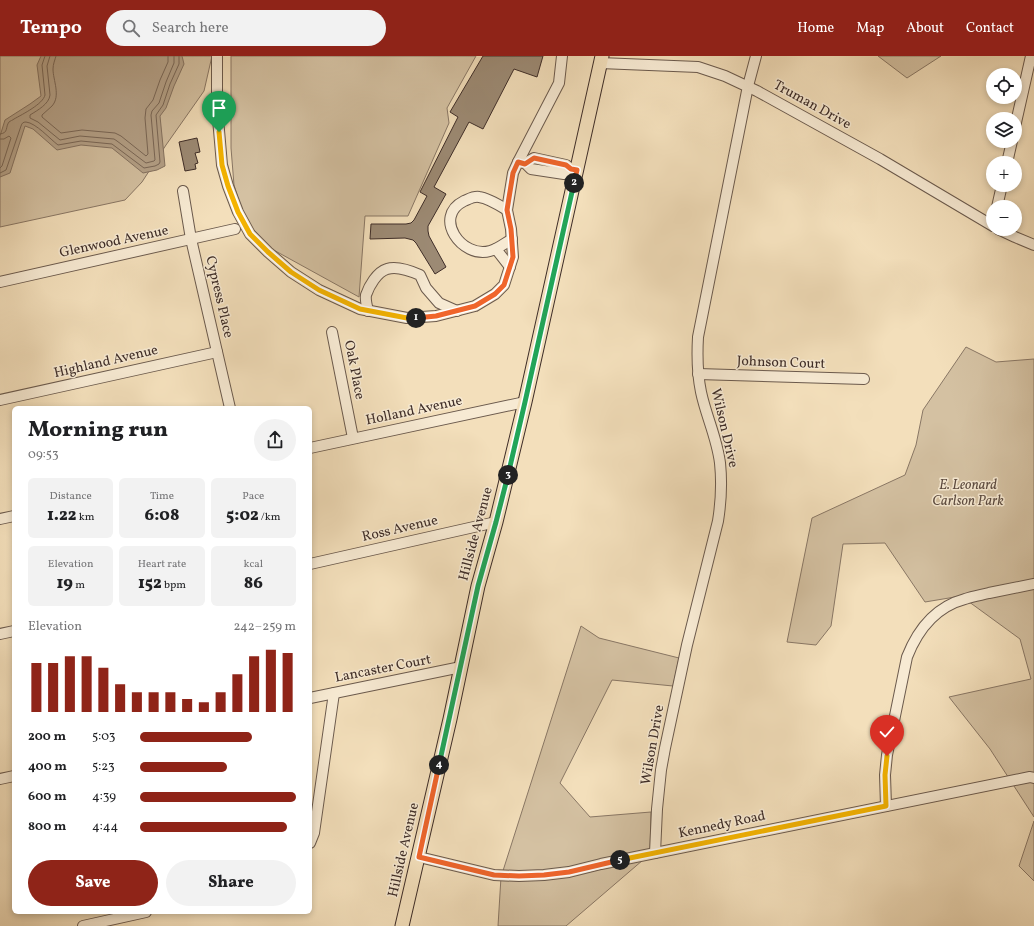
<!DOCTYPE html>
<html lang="en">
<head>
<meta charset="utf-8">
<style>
	body { margin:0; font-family:Vollkorn,serif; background:#f2f2f2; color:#202124; height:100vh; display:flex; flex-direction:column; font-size:15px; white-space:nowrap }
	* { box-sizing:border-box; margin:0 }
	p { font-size:13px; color:#757577 }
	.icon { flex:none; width:22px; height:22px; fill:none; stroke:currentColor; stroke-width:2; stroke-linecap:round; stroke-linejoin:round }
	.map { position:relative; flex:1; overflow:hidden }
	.side { position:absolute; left:12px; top:350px; width:300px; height:508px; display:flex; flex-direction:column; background:#fff; border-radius:6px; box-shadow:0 2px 6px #0003 }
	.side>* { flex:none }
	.tools { position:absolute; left:986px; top:12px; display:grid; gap:8px }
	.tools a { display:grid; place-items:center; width:36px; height:36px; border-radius:50%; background:#fff; box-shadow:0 2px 6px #0003; font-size:20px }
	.pin { position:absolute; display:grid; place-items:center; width:34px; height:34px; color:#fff; margin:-41px -17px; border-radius:50% 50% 50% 0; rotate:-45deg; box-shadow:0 0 4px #0007 }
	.pin .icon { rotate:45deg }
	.km { position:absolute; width:20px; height:20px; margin:-10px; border-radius:50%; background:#222; color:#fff; font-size:11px; line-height:20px; text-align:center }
	.round { display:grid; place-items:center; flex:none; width:42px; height:42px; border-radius:21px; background:#f2f2f2 }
	.summary { display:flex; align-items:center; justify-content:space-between; height:68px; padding:0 16px }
	h1 { font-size:22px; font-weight:800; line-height:30px }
	.metrics { display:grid; grid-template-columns:repeat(3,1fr); gap:6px; height:68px; padding:4px 16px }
	.metrics div { display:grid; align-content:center; border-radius:6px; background:#f2f2f2; text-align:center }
	.metrics b { font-size:17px; font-weight:800 }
	.metrics small { font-size:11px; font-weight:400 }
	.metrics p { font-size:11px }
	.chart { height:112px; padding:8px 16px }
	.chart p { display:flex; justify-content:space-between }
	.chart svg { width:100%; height:72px; margin-top:4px; stroke:#8f2418; stroke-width:6 }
	.cta { display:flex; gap:8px; margin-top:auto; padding:8px 16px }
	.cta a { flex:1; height:46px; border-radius:24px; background:#8f2418; color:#fff; font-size:16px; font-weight:800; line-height:46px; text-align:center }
	.cta a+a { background:#f2f2f2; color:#202124 }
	ul { padding:0 16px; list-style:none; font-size:13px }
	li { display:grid; grid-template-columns:64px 48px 1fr; align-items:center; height:30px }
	li i { height:10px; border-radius:5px; background:#8f2418 }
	header { display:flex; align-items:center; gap:24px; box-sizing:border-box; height:56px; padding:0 20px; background:#8f2418; color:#fff }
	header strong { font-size:19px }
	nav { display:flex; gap:22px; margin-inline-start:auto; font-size:14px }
	.search { width:280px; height:36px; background:#f2f2f2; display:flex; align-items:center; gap:10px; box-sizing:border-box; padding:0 14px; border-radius:22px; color:#757577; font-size:15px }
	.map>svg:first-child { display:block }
	.green { fill:#d4c1a2; stroke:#897765 }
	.water { fill:#b5a289; stroke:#857362 }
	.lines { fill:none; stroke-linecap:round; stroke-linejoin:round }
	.shore { stroke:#7a6858; stroke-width:1 }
	.building { fill:#9c8a74; stroke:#3e2d28 }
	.minor-casing { stroke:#6b5a4d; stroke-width:12 }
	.major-casing { stroke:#3e2d28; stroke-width:15 }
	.minor { stroke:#f7ead3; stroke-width:10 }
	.major { stroke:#f3dfbb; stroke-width:13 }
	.split-1-casing { stroke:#fff; stroke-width:8 }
	.split-2-casing { stroke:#fff; stroke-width:8 }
	.split-3-casing { stroke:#fff; stroke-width:8 }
	.split-4-casing { stroke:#fff; stroke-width:8 }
	.split-5-casing { stroke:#fff; stroke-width:8 }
	.split-6-casing { stroke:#fff; stroke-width:8 }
	.split-1 { stroke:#f5b400; stroke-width:5 }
	.split-2 { stroke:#f0652b; stroke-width:5 }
	.split-3 { stroke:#22a559; stroke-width:5 }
	.split-4 { stroke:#22a559; stroke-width:5 }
	.split-5 { stroke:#f0652b; stroke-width:5 }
	.split-6 { stroke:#f5b400; stroke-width:5 }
	.labels { text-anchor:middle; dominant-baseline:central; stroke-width:3; stroke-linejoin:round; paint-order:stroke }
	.street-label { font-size:14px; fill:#3e2d28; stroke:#f7ead3 }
	.park-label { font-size:14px; font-style:italic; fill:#5c4b40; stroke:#f7ead3 }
</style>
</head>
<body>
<header>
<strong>Tempo</strong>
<div class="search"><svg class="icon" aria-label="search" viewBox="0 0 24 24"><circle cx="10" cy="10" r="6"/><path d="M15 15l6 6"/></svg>Search here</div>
<nav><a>Home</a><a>Map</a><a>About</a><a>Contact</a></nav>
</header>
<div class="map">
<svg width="1034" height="870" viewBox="0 0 1034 870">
	<rect width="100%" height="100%" fill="#f3dfbb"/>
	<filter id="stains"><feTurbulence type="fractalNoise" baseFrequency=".005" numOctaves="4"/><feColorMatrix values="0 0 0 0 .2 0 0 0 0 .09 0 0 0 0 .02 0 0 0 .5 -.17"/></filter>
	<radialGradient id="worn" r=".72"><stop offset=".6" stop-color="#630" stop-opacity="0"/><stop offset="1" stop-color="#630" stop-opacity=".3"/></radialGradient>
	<g class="green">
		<path d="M0,0H212L204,35L166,89L142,126L125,144L0,171Z"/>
		<path d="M231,0H476L447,52L449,67L408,160H365L359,241L270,192L252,172L241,152L234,129L231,92Z"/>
		<path d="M878,0H941L907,22Z"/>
		<path d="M966,291L996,306L1034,303V761L990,693L949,641L1031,623L1020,583L961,540L925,546L885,487L843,488L831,570L816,589L787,586L812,462L905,419L916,389L923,354Z"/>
		<path d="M581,570L599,582L679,602L673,630L612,624L560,727L590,761L651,756L650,798L566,870H498L501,821Z"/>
		<path d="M1034,765V825L1019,810Z"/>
	</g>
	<path class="water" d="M41,0H182L184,8L174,30L166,52L160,60L165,110L157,114L143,117L112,92L81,89L57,94L33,73L25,70L10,117L0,121V80L5,64L30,48L41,40L37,9Z"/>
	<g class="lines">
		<g class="shore">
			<path d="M50,0L47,10L50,39C49,48 38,54 30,59V62L38,66L60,84L80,80L114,83L117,85L146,107L154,105L155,104L151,59L152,55L159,47L166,26L174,7V0"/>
			<path d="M56,0C55,4 53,8 53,13C53,24 61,40 52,50C49,53 45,56 42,59V61L61,77L82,74L115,77L121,80L146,100L148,98L145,62L146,53L153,44L160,24L168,6V0"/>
			<path d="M0,78C9,77 5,71 9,66C10,65 13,64 14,63C23,58 43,48 45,39L42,9L45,0"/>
			<path d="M0,83H4L9,80L11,82L2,110L0,112"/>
			<path d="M0,117L6,114L21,70C22,67 23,66 26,66C36,67 50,83 58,89L81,85L112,88L144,112L155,110L159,108L160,106L156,59L163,49L170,28L179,8V0"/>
		</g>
	</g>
	<g class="building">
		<path d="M483,0H543L537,21L514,13L483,73L469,66L434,131L446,138L428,170V175L429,180L446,211L435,218L416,187L413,184L405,182L370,183L371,168H406L411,167L414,164L427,140L420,136L458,61L450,56Z"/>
		<path d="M197,82L200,96L195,97L198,107L195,108L196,113L185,115L179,86Z"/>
	</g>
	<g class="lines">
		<g class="minor-casing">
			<g id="minor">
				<path d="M217,0V51L222,109L228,130L238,156L250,178L268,196L291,216L319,234L360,253L407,262L436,260L475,250L495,238L504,229L513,201L511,173L507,154L513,117L518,106L525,107L531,113L564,118L571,113L566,109L534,102L525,107"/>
				<path d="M600,7L698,11L725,20L757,35L880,103L993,170"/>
				<path d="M1015,71L1031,0"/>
				<path d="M518,106L559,27L562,0"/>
				<path d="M1007,107L1012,85"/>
				<path d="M183,135L191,183L230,352"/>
				<path d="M997,151L1002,129"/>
				<path d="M507,154C499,149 488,142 479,141C474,140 469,143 464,145C432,161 462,203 490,195C498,193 505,187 512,183"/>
				<path d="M998,173L1015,181L1034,189"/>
				<path d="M496,193L510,211"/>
				<path d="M0,226L235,173"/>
				<path d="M368,255C367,250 365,244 366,239C369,230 377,216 387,213C396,210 411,215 420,219L426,232L439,247L457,255"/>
				<path d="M332,276L353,382"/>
				<path d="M698,318L864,323"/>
				<path d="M0,344L217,296"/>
				<path d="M310,392L525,346"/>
				<path d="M0,463L14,460"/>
				<path d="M310,508L496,466"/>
				<path d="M0,578L14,575"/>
				<path d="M310,642L461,611"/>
				<path d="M0,723L14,720"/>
				<path d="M886,750L885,719L887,699L907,601C918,573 935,551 965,543C973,540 981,539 989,537C1004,534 1019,531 1034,528"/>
				<path d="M310,787L314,777L334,637"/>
				<path d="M655,797L657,753L661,714L665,692L687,589L718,465C721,446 722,426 720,407C717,382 706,360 701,336C697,317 697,299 698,281L748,30L756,0"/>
				<path d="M419,801L494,819L519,820L544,819L569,816L601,808L1030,721L1034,722"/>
				<path d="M83,870L146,856"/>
			</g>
		</g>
		<g class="major-casing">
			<path id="major" d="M402,870L450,663L478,530L496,466L525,346L602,0"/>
		</g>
		<use href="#minor" class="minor"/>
		<use href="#major" class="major"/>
	</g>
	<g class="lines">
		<g class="split-1-casing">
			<path id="split-1" d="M219,76L222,109L228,130L238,156L250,178L268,196L291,216L319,234L360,253L407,262H416"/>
		</g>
		<g class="split-2-casing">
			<path id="split-2" d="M416,262L436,260L475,250L495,238L504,229L513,201L511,173L507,154L513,117L518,106L525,108L534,102L566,109L571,113L577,114L574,127"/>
		</g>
		<g class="split-3-casing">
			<path id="split-3" d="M508,419L525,346L574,127"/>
		</g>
		<g class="split-4-casing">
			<path id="split-4" d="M439,709L478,530L496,466L508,419"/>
		</g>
		<g class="split-5-casing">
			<path id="split-5" d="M439,709L419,801L494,819L519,820L544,819L569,816L620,804"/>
		</g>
		<g class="split-6-casing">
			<path id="split-6" d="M620,804L886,750L885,719L887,700"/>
		</g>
		<use href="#split-1" class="split-1"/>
		<use href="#split-2" class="split-2"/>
		<use href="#split-3" class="split-3"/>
		<use href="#split-4" class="split-4"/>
		<use href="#split-5" class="split-5"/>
		<use href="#split-6" class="split-6"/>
	</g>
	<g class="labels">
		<g class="street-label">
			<text transform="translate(812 49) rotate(29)">Truman Drive</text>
			<text transform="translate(114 186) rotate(-12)">Glenwood Avenue</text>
			<text transform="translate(219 241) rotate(77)">Cypress Place</text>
			<text transform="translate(106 306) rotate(-13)">Highland Avenue</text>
			<text transform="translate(781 307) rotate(2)">Johnson Court</text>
			<text transform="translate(354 314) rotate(79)">Oak Place</text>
			<text transform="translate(414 355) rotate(-12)">Holland Avenue</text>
			<text transform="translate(724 372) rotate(77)">Wilson Drive</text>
			<text transform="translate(400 473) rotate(-13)">Ross Avenue</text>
			<text transform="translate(476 478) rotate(-75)">Hillside Avenue</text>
			<text transform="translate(383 613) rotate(-11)">Lancaster Court</text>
			<text transform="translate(653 689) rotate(-80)">Wilson Drive</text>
			<text transform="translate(722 769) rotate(-12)">Kennedy Road</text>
			<text transform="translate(404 794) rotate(-77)">Hillside Avenue</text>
		</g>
		<g class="park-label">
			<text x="968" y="429">E. Leonard<tspan x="968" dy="16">Carlson Park</tspan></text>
		</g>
	</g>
	<rect width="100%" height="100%" filter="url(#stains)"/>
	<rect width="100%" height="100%" fill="url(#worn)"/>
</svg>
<div class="tools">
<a><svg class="icon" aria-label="locate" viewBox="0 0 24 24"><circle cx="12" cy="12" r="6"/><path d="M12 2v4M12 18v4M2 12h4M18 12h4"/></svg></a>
<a><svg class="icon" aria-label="layers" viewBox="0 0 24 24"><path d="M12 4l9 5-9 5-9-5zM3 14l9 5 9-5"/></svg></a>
<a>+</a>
<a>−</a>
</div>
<div class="pin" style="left:219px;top:76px;background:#1e9e55"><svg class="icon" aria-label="arrive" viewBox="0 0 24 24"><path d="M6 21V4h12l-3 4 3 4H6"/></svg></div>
<div class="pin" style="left:887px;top:700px;background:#d93025"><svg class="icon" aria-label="check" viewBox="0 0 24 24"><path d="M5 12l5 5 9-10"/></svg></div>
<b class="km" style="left:416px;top:262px">1</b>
<b class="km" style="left:574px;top:127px">2</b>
<b class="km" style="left:508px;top:419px">3</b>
<b class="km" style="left:439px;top:709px">4</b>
<b class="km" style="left:620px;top:804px">5</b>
<section class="side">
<div class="summary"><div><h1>Morning run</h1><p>09:53</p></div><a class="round"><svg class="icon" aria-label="share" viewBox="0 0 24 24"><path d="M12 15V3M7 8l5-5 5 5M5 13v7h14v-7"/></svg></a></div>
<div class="metrics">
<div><p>Distance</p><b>1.22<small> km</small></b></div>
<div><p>Time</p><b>6:08</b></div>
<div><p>Pace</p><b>5:02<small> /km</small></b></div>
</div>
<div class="metrics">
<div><p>Elevation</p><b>19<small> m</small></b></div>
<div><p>Heart rate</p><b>152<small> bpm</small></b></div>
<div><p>kcal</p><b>86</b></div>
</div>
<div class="chart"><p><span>Elevation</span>242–259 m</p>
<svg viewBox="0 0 160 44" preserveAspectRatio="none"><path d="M5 44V14M15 44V14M25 44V10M35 44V10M45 44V17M55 44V27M65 44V32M75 44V32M85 44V32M95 44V36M105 44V38M115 44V32M125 44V21M135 44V10M145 44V6M155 44V8"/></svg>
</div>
<ul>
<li><b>200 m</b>5:03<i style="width:72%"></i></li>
<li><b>400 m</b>5:23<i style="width:56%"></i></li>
<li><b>600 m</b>4:39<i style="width:100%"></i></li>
<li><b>800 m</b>4:44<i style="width:94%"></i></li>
</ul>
<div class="cta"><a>Save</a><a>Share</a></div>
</section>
</div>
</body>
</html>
